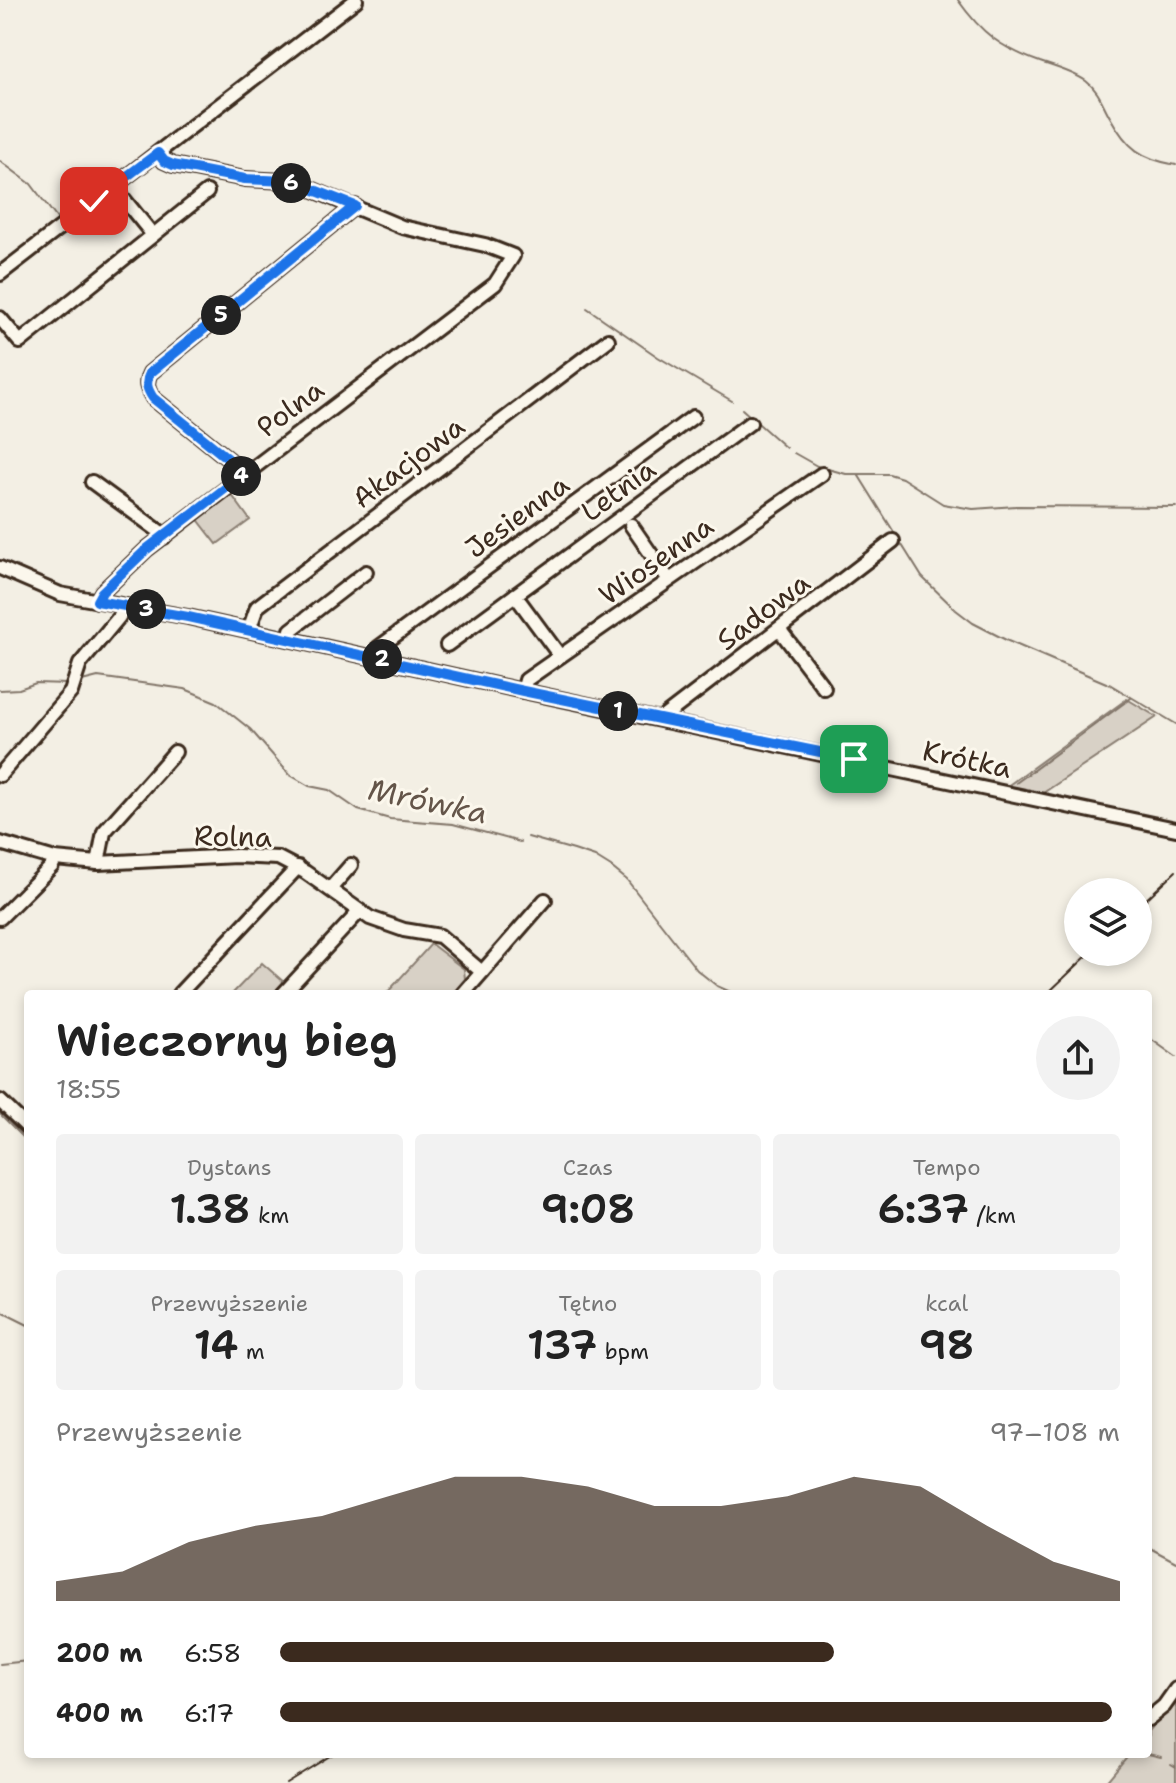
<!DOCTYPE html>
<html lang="pl">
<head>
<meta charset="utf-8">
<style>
	body { margin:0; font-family:"Shantell Sans",sans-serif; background:#f2f2f2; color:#222; height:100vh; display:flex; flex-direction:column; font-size:30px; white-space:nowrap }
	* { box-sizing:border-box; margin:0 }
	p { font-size:26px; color:#767676 }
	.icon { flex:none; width:44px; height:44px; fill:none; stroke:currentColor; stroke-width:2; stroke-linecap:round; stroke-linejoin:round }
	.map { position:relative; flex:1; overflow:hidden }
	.drawer { position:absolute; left:24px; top:990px; width:1128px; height:768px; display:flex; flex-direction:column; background:#fff; border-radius:8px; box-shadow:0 4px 12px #0003 }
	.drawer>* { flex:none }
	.tools { position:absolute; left:1064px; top:878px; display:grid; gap:16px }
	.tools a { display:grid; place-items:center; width:88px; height:88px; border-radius:50%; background:#fff; box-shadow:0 4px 12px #0003; font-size:40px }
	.pin { position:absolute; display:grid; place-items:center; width:68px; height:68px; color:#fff; margin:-34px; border-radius:16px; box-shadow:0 4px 12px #0006 }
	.km { position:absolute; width:40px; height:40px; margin:-20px; border-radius:50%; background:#222; color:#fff; font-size:22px; line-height:40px; text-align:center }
	.round { display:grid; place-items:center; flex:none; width:84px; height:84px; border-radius:42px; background:#f2f2f2 }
	.summary { display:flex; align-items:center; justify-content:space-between; height:136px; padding:0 32px }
	h1 { font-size:44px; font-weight:600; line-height:60px }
	.figures { display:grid; grid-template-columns:repeat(3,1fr); gap:12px; height:136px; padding:8px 32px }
	.figures div { display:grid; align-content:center; border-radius:8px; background:#f2f2f2; text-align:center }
	.figures b { font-size:40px; font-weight:600 }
	.figures small { font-size:22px; font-weight:400 }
	.figures p { font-size:22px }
	.chart { height:224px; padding:16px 32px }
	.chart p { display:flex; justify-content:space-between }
	.chart svg { width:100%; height:144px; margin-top:8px; fill:#3b2a1e; opacity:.7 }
	ul { padding:0 32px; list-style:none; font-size:26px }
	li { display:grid; grid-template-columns:128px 96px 1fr; align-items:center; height:60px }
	li i { height:20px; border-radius:10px; background:#3b2a1e }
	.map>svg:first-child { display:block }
	.green { fill:#d8d1c6; stroke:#8a7e72; stroke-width:2 }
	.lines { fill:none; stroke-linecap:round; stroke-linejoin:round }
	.stream { stroke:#817468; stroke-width:2 }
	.minor-casing { stroke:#3b2a1e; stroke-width:18 }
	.minor { stroke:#fbf7ec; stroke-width:12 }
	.rail { stroke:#3b2a1e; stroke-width:2 }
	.route-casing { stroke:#fff; stroke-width:16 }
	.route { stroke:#1a73e8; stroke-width:10 }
	.labels { text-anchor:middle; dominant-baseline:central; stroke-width:6; stroke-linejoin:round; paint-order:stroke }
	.street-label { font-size:28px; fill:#3b2a1e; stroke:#fbf7ec }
	.water-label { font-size:30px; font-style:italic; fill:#645549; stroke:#fbf7ec }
</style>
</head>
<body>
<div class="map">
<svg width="1176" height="1783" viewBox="0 0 1176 1783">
	<rect width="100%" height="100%" fill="#f3efe4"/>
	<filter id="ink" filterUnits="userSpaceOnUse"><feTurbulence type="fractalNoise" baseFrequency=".0125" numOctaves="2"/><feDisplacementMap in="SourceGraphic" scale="16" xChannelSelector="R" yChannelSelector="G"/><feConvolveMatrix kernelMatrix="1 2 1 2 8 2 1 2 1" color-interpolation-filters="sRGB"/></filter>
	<g filter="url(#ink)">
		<g class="green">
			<path d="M229,491L250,520L217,544L196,517Z"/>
			<path d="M1127,699L1157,717L1040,795L1006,787Z"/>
			<path d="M431,944L464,969L465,979L452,994H386Z"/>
			<path d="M262,963L285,983L275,994H232Z"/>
			<path d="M1176,1697V1783H1105L1129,1754H1148V1731Z"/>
		</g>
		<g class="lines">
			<g class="stream">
				<path d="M958,0C982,34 1001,48 1040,62C1055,67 1073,72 1086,81C1099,91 1102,103 1110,117C1127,148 1141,159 1176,165"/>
				<path d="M0,161L31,184L58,220"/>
				<path d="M587,308L658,357L732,401"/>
				<path d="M742,409L786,448"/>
				<path d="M794,453L817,466L846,474H889L902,478L943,504L973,509L1016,506L1176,507"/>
				<path d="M859,476L922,577L956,610L973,623L1008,641L1111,685L1176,724"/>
				<path d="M82,681L98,677L185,689L216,702L250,729L290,775L309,786L329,790L358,810L390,819L453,824L520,842"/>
				<path d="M0,690L19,689L36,683L68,684"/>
				<path d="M1016,783L1131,698"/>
				<path d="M528,837L574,850L595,857L611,867L627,880L697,970L717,986L735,994"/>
				<path d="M1148,1037L1176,1057"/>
				<path d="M0,1114L28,1142"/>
				<path d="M0,1311L28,1325"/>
				<path d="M1148,1547L1176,1562"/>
				<path d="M0,1664L28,1661"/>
				<path d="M1148,1754L1161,1757"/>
				<path d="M1171,1764L1176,1767"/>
			</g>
			<g class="minor-casing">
				<g id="minor">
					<path d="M114,187L153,235"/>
					<path d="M0,274L356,0"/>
					<path d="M0,318L20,342L207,192"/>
					<path d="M244,474L237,466L153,398C147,388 145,383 150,373L355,206"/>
					<path d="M92,482L159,531L164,537"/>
					<path d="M631,525L669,580"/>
					<path d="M0,568L60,594L188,617L523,691L1176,829"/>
					<path d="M515,595L560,656"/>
					<path d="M97,601L102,592L147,549L495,284L513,256L485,245L402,227L309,188L285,181L245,179L173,165L164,161L158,153"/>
					<path d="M779,629L824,688"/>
					<path d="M249,630L257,607L608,340"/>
					<path d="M290,638L291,630L366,572"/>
					<path d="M447,645L750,423"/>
					<path d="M375,657L378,648L693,417"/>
					<path d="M523,691L526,680L822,474"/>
					<path d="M665,721L666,715L893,541"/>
					<path d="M0,775L71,692L80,664L119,617L125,606"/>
					<path d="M0,843L55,859L98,863L237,856L278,858L305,872L370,918L404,930L440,936L482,972"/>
					<path d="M98,863L104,832L175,752"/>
					<path d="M330,889L351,865"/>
					<path d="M0,918L52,866L55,859"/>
					<path d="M179,994L298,867"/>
					<path d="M283,994L359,912"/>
					<path d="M463,994L545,900"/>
					<path d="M0,1101L28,1128"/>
					<path d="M1148,1719L1164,1706L1176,1689"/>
				</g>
			</g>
			<use href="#minor" class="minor"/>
			<g class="rail">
				<path d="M1138,907L1176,871"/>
				<path d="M1047,994L1091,952"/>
				<path d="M286,1783L333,1754"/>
			</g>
		</g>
	</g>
	<g class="lines" filter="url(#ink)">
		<g class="route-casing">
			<path id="route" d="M94,201L158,153L164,161L173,165L245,179L285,181L309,188L355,206L150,373C145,383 147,389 153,398L237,466L244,474L147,549L102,592L97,601L188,617L523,691L854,759"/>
		</g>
		<use href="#route" class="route"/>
	</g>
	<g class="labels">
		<g class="street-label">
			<text transform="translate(290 408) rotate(-37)">Polna</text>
			<text transform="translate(408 462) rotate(-37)">Akacjowa</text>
			<text transform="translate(618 490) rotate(-36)">Letnia</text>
			<text transform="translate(517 516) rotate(-36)">Jesienna</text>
			<text transform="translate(656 560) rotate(-35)">Wiosenna</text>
			<text transform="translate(763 611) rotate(-37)">Sadowa</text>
			<text transform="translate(967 759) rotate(12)">Krótka</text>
			<text transform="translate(233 836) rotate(1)">Rolna</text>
		</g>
		<g class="water-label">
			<text transform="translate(428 801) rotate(12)">Mrówka</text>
		</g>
	</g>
</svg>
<div class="tools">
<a><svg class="icon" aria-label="layers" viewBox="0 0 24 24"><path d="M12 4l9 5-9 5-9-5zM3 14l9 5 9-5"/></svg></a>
</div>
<div class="pin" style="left:854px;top:759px;background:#1e9e55"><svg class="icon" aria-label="arrive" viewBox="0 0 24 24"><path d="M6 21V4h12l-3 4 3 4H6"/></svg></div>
<div class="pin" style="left:94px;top:201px;background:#d93025"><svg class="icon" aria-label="check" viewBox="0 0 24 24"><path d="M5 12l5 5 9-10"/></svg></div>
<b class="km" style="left:618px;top:711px">1</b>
<b class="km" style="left:382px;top:659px">2</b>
<b class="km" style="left:146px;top:609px">3</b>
<b class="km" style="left:241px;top:476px">4</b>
<b class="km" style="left:221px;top:315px">5</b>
<b class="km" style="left:291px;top:183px">6</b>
<section class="drawer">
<div class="summary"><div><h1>Wieczorny bieg</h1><p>18:55</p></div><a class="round"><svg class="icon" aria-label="share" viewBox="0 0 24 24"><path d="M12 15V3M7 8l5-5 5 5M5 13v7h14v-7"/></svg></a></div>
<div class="figures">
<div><p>Dystans</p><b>1.38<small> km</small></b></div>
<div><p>Czas</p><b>9:08</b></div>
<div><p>Tempo</p><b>6:37<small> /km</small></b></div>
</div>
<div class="figures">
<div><p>Przewyższenie</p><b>14<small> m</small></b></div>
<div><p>Tętno</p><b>137<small> bpm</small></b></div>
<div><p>kcal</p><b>98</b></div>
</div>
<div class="chart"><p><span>Przewyższenie</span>97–108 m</p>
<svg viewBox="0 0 160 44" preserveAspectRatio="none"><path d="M0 44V38L10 35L20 26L30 21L40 18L50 12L60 6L70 6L80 9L90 15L100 15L110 12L120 6L130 9L140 21L150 32L160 38V44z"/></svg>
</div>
<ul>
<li><b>200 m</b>6:58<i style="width:66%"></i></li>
<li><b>400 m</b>6:17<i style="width:99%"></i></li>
</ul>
</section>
</div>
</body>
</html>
